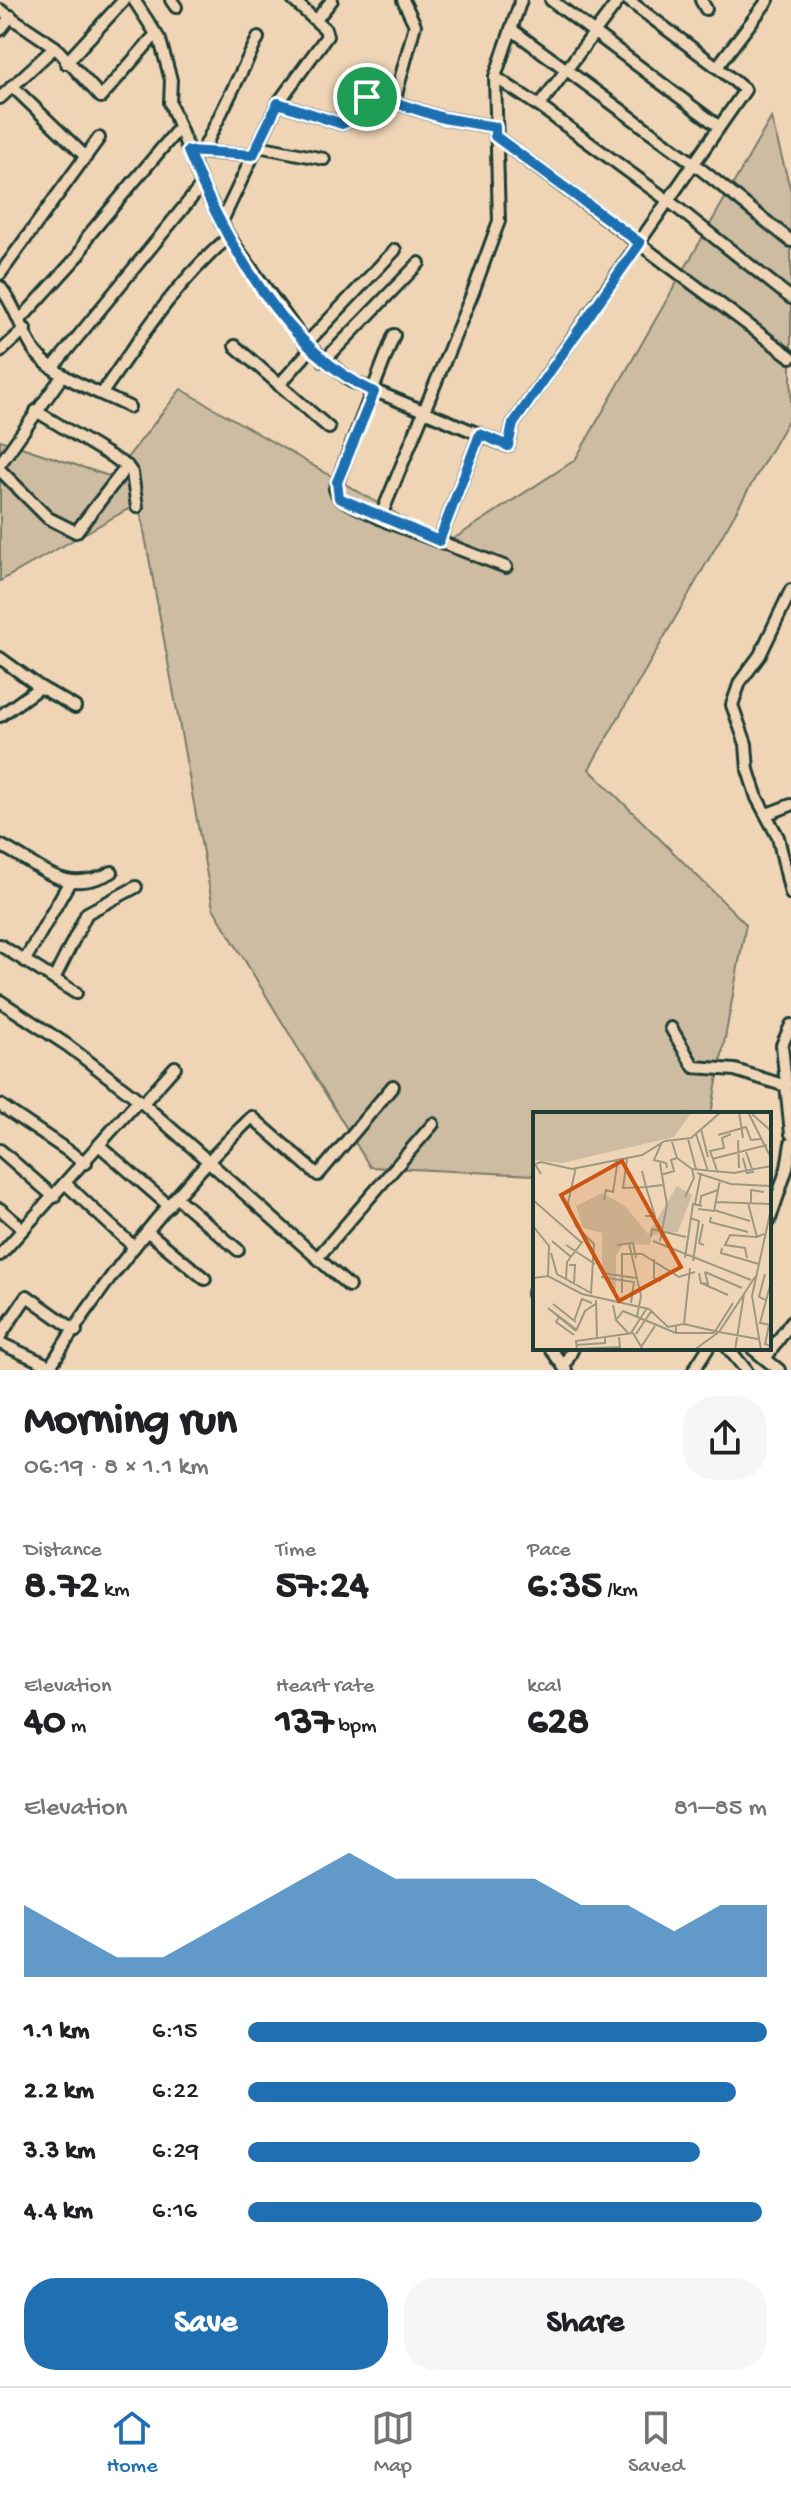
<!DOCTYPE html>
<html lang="en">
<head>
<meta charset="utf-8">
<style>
	body { margin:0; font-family:"Gochi Hand",sans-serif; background:#f6f6f6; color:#202124; height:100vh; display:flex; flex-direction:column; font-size:30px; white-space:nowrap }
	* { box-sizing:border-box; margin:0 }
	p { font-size:26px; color:#757577 }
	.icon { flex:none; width:44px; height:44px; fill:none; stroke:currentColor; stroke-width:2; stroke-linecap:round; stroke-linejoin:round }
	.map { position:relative; height:1370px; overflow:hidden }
	.side { display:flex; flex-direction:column; background:#fff; flex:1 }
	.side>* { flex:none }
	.pin { position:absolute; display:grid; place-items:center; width:68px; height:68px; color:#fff; margin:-34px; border:4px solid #fff; border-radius:50%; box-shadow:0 2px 8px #0007 }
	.round { display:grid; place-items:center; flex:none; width:84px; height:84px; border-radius:32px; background:#f6f6f6 }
	.summary { display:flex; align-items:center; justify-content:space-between; height:136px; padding:0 24px }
	h1 { font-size:44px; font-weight:700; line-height:60px }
	.figures { display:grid; grid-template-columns:repeat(3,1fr); gap:12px; height:136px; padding:8px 24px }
	.figures div { display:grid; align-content:center }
	.figures b { font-size:40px; font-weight:700 }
	.figures small { font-size:22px; font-weight:400 }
	.figures p { font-size:22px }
	.chart { height:224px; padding:16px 24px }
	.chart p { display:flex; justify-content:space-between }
	.chart svg { width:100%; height:144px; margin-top:8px; fill:#1f6fb2; opacity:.7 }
	.action { display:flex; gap:16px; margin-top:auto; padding:16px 24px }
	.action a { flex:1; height:92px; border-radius:32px; background:#1f6fb2; color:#fff; font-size:32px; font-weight:700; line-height:92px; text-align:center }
	.action a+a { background:#f6f6f6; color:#202124 }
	ul { padding:0 24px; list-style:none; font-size:26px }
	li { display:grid; grid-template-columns:128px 96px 1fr; align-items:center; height:60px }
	li i { height:20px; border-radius:10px; background:#1f6fb2 }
	.dock { display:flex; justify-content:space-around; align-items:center; height:112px; border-top:2px solid #e0e0e0; background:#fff; font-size:22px; color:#757577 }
	.dock a { display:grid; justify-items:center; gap:4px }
	.dock .on { color:#1f6fb2 }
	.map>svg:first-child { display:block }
	.grass { fill:#cdbca1; stroke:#767c6a; stroke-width:2 }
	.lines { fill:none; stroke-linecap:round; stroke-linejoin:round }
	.minor-casing { stroke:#1f3d34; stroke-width:16 }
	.minor { stroke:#efd5b6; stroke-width:10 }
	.route-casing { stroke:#fff; stroke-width:16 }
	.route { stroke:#1f6fb2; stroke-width:10 }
	.inset-road { fill:none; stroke:#9c9882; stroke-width:2 }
	.view { fill:#ca5512; fill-opacity:0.15; stroke:#ca5512; stroke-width:4 }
	.inset-edge { fill:none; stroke:#1f3d34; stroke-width:4 }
</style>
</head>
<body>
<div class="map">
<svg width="791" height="1370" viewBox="0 0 791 1370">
	<rect width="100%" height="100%" fill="#efd5b6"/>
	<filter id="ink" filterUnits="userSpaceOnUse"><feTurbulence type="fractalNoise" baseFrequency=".0125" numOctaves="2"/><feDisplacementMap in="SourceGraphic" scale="16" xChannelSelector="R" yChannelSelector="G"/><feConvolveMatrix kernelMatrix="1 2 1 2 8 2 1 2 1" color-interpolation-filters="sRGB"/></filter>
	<g filter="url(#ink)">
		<path class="grass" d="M771,118L791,191V415L589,769L746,924L711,1114H535V1175L370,1167L213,908L139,503L0,581V440L112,477L181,389L447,543L575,460Z"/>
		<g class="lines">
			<g class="minor-casing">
				<g id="minor">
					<path d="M134,0L160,40L171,80L170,103L202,185L229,237L306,344L351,381L508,446L513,424L745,90L717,67"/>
					<path d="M171,0L176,7"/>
					<path d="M551,0L718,126"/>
					<path d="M619,0L539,106L670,202L791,298"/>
					<path d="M628,0L717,67L768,0"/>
					<path d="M701,0L706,9"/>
					<path d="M0,10L55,47"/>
					<path d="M316,20L332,0"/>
					<path d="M511,29L693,163L791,241"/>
					<path d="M0,30L11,16"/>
					<path d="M66,63L124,0"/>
					<path d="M495,77L539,106"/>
					<path d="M12,86L86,157"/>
					<path d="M0,98L55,47L101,97L156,34"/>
					<path d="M394,102L415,25L403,0"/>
					<path d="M278,103L342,124L351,120L367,97L375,96L443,118L495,127"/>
					<path d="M495,136L791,357"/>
					<path d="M258,146L324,159"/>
					<path d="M199,152L253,155"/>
					<path d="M202,152L258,38"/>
					<path d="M221,223L278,103L327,36L325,29L293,0"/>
					<path d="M0,274L99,138"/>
					<path d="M0,287C17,307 22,335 36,353C58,379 99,392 129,407"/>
					<path d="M21,319L79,255L88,236L179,128"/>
					<path d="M394,335L341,472L335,489L339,498L388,522L506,567"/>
					<path d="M306,344L395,250"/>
					<path d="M235,346L329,428"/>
					<path d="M0,352L25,329"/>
					<path d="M324,361L419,263"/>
					<path d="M54,366L202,185"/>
					<path d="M279,385L311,349"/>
					<path d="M102,393C141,337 176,282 229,237"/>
					<path d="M36,411L127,466L132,473L137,507"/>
					<path d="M0,464L63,375"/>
					<path d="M0,470L48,518L76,532L127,466"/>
					<path d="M380,518L473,292L499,221L495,77L521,0"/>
					<path d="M439,541L480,434"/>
					<path d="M791,590L760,655L740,682L732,705L746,744L748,770L757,798L778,837L791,894"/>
					<path d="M0,658L40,687L75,707"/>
					<path d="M0,716L40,687"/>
					<path d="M767,814L791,805"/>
					<path d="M0,845C42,866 64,897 112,872"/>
					<path d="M0,945L76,993"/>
					<path d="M25,960L69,883"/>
					<path d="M54,979L87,913L136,887"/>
					<path d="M0,1001L67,1045L139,1100L0,1255"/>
					<path d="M791,1025L782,1045L791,1134"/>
					<path d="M671,1028L694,1067L735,1070L786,1086"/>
					<path d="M139,1100L349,1286"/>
					<path d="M143,1103L175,1067"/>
					<path d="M0,1105L86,1163"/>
					<path d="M100,1146L169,1206"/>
					<path d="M0,1150L54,1197"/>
					<path d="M67,1185L134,1247"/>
					<path d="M177,1198L238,1250"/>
					<path d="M0,1209L23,1229"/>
					<path d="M769,1222L787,1168L791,1143"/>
					<path d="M148,1232L205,1279"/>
					<path d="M318,1257L433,1124"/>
					<path d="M533,1294L535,1296"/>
					<path d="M0,1336L27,1296L76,1331"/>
					<path d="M0,1343L50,1366"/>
					<path d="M550,1348L566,1370"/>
					<path d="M728,1348L746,1370"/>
					<path d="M753,1349L779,1370"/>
					<path d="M765,1359L791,1322"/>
					<path d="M564,1367L573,1348"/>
					<path d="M48,1370C104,1278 175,1192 252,1117L318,1175L393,1086"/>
					<path d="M694,1370L708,1348"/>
				</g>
			</g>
			<use href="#minor" class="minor"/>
		</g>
	</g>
	<g class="lines" filter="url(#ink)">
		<g class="route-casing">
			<path id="route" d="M375,96L443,118L495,127V136L640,243L513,424L508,446L480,434L439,541L339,498L337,482L374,392C286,352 223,238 188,151L253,155L278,103L342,124L351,120L367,97Z"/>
		</g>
		<use href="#route" class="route"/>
	</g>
	<g transform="translate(533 1112)">
		<rect width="238" height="238" fill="#efd5b6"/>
		<path d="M144,74L159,83L145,120L119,123L117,133L90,132L83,144V179L69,164V121L50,116L43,94L69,81L92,94L115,122Z" fill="#cdbca1"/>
		<path d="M0,0H159L141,25L29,51L0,48Z" fill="#cdbca1"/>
		<path class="inset-road" d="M206,0L210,26M215,0L238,46M219,2L238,19M168,17L175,45M163,22L175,59M185,23L213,15L218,28L228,27M155,27L163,57M205,28L206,56M129,30L121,48L133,51L134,56M139,30L144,46L159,57L201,61L238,54M210,46L214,61L220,60L213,40M94,47L90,76L113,75L109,59M179,47L234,33M43,55L35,91L43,114L61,132L58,182M164,61L198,72L238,74M185,61L177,39L191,36L189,26L198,22M8,62L2,52L8,50L39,57L109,43L132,29L158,26L188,0M128,63L141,59L138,48L144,46M152,85L161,66L159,57M0,88L49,131M71,88L73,78L80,80L85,47M182,90L238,92M218,90V78L231,80M215,91L224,125L231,122M162,92L168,61M167,93L168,84L185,78M165,97L181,99L187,68M181,98L217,109M112,104H122L113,75L130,73M178,105L177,110L215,120M157,106L166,109L160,149M170,112L166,131L171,133M0,114L16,134L15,164M196,123L224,125M197,123L192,133L212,136L214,146M118,125L119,117L153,125M19,129L38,145M120,129L218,168M127,129L134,93L127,51M96,131L108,184L104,205M33,133L62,152M84,133L100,131L103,146M189,136L188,141L226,152M18,141L24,162L58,181M152,146L160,92L169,94M121,147V166L128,169M36,153H42L41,172M172,160L209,176M69,161L103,166M166,161L168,171L175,172L172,160M232,162L226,185L233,188M68,165L101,170L98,191M0,166L15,164L49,182L116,197L135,215L151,212L186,220L222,165M33,167L34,150L50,129M238,170L227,211L238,213M168,171L195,183M89,181V142H109L146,165L162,160M63,188L64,227M20,192L43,210M80,193L83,208L96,222M26,205L23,210L41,223M83,208L90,199L143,221M41,209L49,187L59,191M151,212L157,156M143,213V221H181L200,191M236,213L232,232L238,234M43,219L15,196L44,218M43,219L52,199L64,191M98,221L114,196M103,222L119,198M43,233L72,231V226M108,235L122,214M44,237L87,235L86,225M44,238L43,229L100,221L110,238M161,238L186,220L225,227M202,238L211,182M228,238L219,184L238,97"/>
		<path class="view" d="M89,49L148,155L86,189L28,83Z"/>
		<rect width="238" height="238" class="inset-edge"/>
	</g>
</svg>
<div class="pin" style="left:367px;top:97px;background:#1e9e55"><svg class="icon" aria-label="arrive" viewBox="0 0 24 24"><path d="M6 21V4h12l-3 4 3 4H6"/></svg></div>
</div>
<section class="side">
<div class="summary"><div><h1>Morning run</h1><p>06:19 · 8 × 1.1 km</p></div><a class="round"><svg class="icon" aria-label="share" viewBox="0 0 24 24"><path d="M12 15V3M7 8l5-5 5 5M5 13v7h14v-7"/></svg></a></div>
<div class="figures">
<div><p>Distance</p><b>8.72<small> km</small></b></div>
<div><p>Time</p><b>57:24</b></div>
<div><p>Pace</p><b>6:35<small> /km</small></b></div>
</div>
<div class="figures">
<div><p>Elevation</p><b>40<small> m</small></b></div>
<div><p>Heart rate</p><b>137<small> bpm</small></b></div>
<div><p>kcal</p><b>628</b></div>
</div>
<div class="chart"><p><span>Elevation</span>81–85 m</p>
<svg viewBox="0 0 160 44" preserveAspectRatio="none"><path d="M0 44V22L10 30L20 38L30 38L40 30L50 22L60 14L70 6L80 14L90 14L100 14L110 14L120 22L130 22L140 30L150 22L160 22V44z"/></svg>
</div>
<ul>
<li><b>1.1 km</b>6:15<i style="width:100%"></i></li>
<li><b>2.2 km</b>6:22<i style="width:94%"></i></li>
<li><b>3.3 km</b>6:29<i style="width:87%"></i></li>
<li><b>4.4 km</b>6:16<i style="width:99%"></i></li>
</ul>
<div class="action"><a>Save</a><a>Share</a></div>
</section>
<nav class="dock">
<a class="on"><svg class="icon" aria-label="home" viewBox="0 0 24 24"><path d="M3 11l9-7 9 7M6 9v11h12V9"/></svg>Home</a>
<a><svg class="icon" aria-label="map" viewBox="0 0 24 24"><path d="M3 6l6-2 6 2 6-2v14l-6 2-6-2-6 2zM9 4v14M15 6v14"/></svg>Map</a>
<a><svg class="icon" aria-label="saved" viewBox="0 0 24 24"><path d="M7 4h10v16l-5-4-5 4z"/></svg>Saved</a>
</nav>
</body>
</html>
